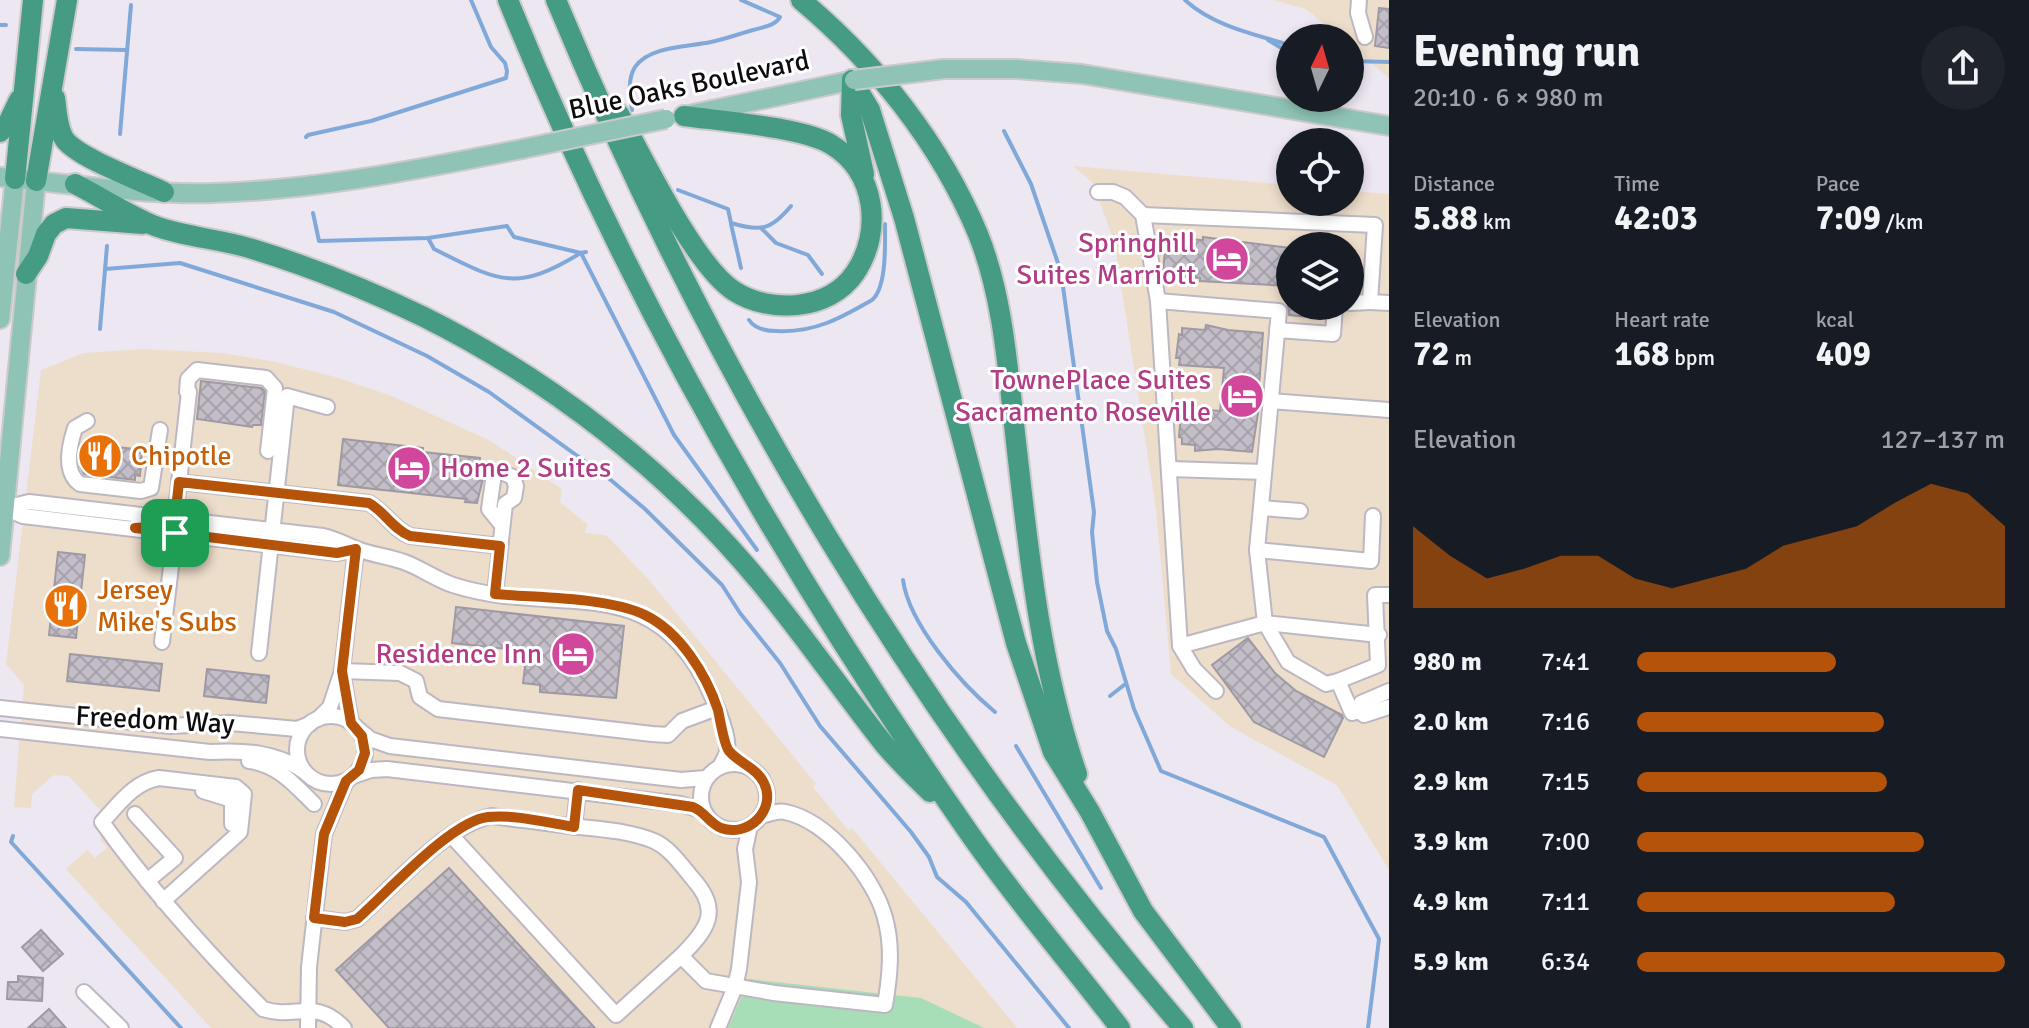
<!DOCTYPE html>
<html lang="en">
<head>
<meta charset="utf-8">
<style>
	body { margin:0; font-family:Signika,sans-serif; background:#20242c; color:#f1f3f6; height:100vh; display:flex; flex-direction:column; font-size:30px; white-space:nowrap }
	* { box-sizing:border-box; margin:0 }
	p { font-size:26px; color:#9ea1a6 }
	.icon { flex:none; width:44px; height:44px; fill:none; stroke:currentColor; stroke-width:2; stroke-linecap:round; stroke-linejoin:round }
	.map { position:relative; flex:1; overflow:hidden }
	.details { display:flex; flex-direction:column; background:#171b24; width:640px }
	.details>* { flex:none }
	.needle { width:52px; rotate:5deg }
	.tools { position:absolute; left:1276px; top:24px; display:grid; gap:16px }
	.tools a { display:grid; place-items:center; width:88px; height:88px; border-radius:50%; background:#171b24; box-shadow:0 4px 12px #0003; font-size:40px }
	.pin { position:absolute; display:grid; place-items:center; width:68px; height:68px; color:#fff; margin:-34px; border-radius:16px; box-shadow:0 4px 12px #0006 }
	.round { display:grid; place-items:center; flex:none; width:84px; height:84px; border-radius:42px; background:#20242c }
	.headline { display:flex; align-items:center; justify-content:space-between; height:136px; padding:0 24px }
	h1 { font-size:44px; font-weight:800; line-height:60px }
	.figures { display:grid; grid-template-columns:repeat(3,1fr); gap:12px; height:136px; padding:8px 24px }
	.figures div { display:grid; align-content:center }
	.figures b { font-size:34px; font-weight:800 }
	.figures small { font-size:22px; font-weight:400 }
	.figures p { font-size:22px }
	.chart { height:224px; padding:16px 24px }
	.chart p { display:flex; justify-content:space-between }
	.chart svg { width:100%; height:144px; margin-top:8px; fill:#b45309; opacity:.7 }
	ul { padding:0 24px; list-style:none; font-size:26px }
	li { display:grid; grid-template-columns:128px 96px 1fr; align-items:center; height:60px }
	li i { height:20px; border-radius:10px; background:#b45309 }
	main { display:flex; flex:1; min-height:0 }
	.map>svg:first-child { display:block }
	.commercial { fill:#edddcb; fill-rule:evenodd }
	.park { fill:#a7ddb7 }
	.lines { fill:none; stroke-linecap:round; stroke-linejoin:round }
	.stream { stroke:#80a9da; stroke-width:4 }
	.building { fill:url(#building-cross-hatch); stroke:#9e99a2; stroke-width:2 }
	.minor-casing { stroke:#bdb7c1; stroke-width:18 }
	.major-casing { stroke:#cacaca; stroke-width:22 }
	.highway-casing { stroke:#cacaca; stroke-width:24 }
	.minor { stroke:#fff; stroke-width:14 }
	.major { stroke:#8fc3b5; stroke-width:18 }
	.highway { stroke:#459b83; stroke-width:20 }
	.major-bridge-casing { stroke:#cacaca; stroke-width:22; stroke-linecap:butt }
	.major-bridge { stroke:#8fc3b5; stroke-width:18 }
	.route-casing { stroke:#fff; stroke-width:16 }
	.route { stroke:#b45309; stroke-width:10 }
	.labels { text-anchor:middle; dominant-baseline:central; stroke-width:6; stroke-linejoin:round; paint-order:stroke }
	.street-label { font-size:28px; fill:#0e0c0f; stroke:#fff }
	.hotel-label { font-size:28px; fill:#b23c85; stroke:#fff; text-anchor:end }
	.food-label { font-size:28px; fill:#c56008; stroke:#fff; text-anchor:start }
</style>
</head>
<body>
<main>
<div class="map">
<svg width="1389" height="1028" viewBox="0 0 1389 1028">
	<defs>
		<pattern id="building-cross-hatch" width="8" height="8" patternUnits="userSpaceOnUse" patternTransform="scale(2)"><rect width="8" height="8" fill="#c2bdc7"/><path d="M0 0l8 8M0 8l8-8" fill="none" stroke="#a6a1aa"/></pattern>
	</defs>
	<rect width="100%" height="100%" fill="#ede7f1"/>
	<g class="commercial">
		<path d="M1273,0H1389V78L1350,46V38H1341L1306,9Z"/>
		<path d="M1073,166L1290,185V202H1350V191L1389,194V870L1337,785L1231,727L1171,674L1156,509L1114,240L1092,182ZM1290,246H1350V306H1290Z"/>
		<path d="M143,349L221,353L271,361L332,376L389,395L489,440L562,489L560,502L588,525L584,533L606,535L649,580L816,784L813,787L848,830L852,828L1017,1028H211L66,869L87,850L95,858L107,848L100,839L110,821L69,776L54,775L32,794L31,808L14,807L24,685L6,664L41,370L84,353Z"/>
	</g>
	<path class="park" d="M749,979L921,998L984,1028H728Z"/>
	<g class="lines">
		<g class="stream">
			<path d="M1185,0C1213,26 1254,34 1290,45"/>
			<path d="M0,25H6"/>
			<path d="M1268,40L1290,53"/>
			<path d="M76,49L127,50"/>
			<path d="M1350,61L1389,62"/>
			<path d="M632,110C630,96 627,80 635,67C649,46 688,47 711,42C725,39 739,34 753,30C763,27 775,26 780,17L741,0"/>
			<path d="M1004,131L1031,184L1061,272L1094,512L1092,532L1097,582L1107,631L1116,649L1134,709L1161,771L1324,837L1379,939L1368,1028"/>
			<path d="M120,134L131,5"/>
			<path d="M306,137L308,135L371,121L506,78L507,71L505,63L491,47L471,0"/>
			<path d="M678,190L728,209L731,223C761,232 771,230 791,206"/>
			<path d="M313,213L319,241L428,238L507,226L514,237L581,253"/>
			<path d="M731,224L741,268"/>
			<path d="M762,229L776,243L808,255L822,274"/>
			<path d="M428,238L434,249C498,281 515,293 579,254"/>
			<path d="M586,252L581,253L674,435L757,550"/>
			<path d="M105,269L180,263L334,312L427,356L489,392L612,481L645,509L722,585L740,613L780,663L820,726L911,832L929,857L937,877L966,902L1069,1028"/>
			<path d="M749,320C755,329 766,331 777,331C814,333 841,318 872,300C887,287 885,244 885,224"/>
			<path d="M100,329L107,246"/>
			<path d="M903,580C909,624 961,684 995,712"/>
			<path d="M1110,696L1124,685"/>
			<path d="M1016,746L1101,888"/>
			<path d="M13,836L11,842L181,1028"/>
		</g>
	</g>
	<g class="building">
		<path d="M1379,8L1389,9V48L1375,46Z"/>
		<path d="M1203,237L1290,248V286L1200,281V278L1169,275V271H1163L1166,241H1172V238L1203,240Z"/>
		<path d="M1288,306H1320L1319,318L1289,315Z"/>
		<path d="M1206,325L1228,330L1263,333L1259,387H1262L1252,452L1218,449L1195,451V445L1182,444V438L1179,437L1181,414H1184L1185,408L1220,411L1224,368L1179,365L1180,358H1176L1179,334L1182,335V328L1205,330Z"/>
		<path d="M201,381L261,388L265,391L261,425H253L252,427L197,419Z"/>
		<path d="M343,439L423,448V452L480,458L478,477L483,478L477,503L465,502L466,499L338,485Z"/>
		<path d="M82,443L142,450L140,476L135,475V480L84,474L80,466Z"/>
		<path d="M58,552L85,555L76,638L49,635Z"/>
		<path d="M456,607L624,626L616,698L540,692V685L523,683L527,651L452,643Z"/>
		<path d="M1248,638L1275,673L1296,691L1342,715L1343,718L1324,757L1254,722L1212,665Z"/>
		<path d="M70,654L162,664L159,691L67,681Z"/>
		<path d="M207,669L269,676L266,703L204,696Z"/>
		<path d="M449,868L595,1028H389L336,970Z"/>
		<path d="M41,930L63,954L43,971L22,947Z"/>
		<path d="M18,976L43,978L42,1001L7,999L8,982H18Z"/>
		<path d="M49,1009L66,1028H28Z"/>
	</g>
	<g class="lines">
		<g class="minor-casing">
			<g id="minor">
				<path d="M1359,0L1358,13L1365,37"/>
				<path d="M1098,192H1113L1125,197L1143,215L1158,301L1180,646L1265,623L1288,662L1326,684L1338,681"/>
				<path d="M1143,215L1375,225L1370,302L1389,303"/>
				<path d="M1158,301L1279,311L1257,550L1265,623L1379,635"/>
				<path d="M1350,303L1370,302"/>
				<path d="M1277,330L1333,334L1335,306"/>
				<path d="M187,392L188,379L197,370L266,378L275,388L268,451"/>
				<path d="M1270,401L1389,410"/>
				<path d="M87,421L75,428C69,446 63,472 80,484L141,491L151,488L160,430"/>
				<path d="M1169,469L1264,472"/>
				<path d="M179,482L369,503C385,512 393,529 410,536L500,546"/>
				<path d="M5,508L29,502L323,536C337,539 344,544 357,549C372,555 388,556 404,562C421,568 435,579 453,585C558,619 653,565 710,692C716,705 730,736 727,750C727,755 722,762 720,767"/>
				<path d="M5,508L23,516L337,553L356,549"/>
				<path d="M1261,508L1300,511"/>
				<path d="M169,523L175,519L189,392"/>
				<path d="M1257,550L1371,561L1373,516"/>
				<path d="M495,594L505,504L514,498L516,486L513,477L501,472L494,474L489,509L502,525"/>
				<path d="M1389,595H1375L1378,665L1338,681L1352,713L1359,711L1364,715L1389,707"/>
				<path d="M162,642L175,533"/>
				<path d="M1180,646L1194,669L1216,691"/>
				<path d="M259,653L287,396L327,407"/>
				<path d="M342,671L400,673L416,681L420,697L438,709L652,734L668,735L682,721L717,708"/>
				<path d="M342,671L351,723"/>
				<path d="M0,708L171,726L230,723L297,729L310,724"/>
				<path d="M1359,711L1361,703L1389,691"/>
				<circle cx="331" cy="750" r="34"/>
				<path d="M318,719L330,707L342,671L356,549"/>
				<path d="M0,729L210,752C244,750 277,752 305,772"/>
				<path d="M358,729L370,739L390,746L681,780L706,778"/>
				<path d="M249,761C277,764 295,785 314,804"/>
				<circle cx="734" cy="797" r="33"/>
				<path d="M353,776L371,770L387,769L681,804L703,811"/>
				<path d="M203,791L232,800V824"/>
				<path d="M135,814L175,858L147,881"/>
				<path d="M574,827L578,790"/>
				<path d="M451,835L616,1015L681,956"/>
				<path d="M163,901L240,832L244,794L236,787L159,778C134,782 119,804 102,822C150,889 205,950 263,1009C296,1020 315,997 344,1028"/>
				<path d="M314,918L345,922L357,919C393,887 445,826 491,816C517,819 543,823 570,826C598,829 627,830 654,841C670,848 682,866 693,879C722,911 707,930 681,956L706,981L774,993L885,1005C890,976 893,946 885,918C875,878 827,820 785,812C778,810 769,814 761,816"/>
				<path d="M84,992L121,1028"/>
				<path d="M308,1028L309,967L324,834L346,781"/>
				<path d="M718,1028L735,987L739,969L749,882L745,849L750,826"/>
			</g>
		</g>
		<g class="major-casing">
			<g id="major">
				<path d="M944,69H1015L1082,74L1389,126"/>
				<path d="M693,114L854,80"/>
				<path d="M0,177C70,184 143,195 213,193C317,190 420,169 522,149"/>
				<path d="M0,319L15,179"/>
				<path d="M0,556L36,181"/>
			</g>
		</g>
		<g class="highway-casing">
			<g id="highway">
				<path d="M508,0C626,293 785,568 965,827C1013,897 1069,961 1120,1028"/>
				<path d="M556,0C710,371 920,723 1183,1028"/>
				<path d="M801,0C876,63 940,143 978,234C1004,299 1008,373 1016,442C1029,555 1040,666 1077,774"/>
				<path d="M852,80L870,110L904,218L1016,643L1053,752L1090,812L1143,911L1231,1028"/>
				<path d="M852,80L851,115L864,174"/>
				<path d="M55,98C57,111 57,129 65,140C79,158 141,181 164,192"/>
				<path d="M619,114C643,158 695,266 734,291C770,314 829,311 855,273C883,232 876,172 832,145C804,127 720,121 684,116"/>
				<path d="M0,132L8,123L19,100"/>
				<path d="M15,179L33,0"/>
				<path d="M36,181L67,0"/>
				<path d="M75,184C101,197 128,215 155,226C185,237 219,239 249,248C309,266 368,290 424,317C552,381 668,471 759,581C803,634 842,691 884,744C898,761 915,777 930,792"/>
				<path d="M26,274L38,256L46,234L54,224L66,218L143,224"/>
			</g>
		</g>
		<use href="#minor" class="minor"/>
		<use href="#major" class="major"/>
		<use href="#highway" class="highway"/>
		<g class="major-bridge-casing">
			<g id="major-bridge">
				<path d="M854,80L944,69"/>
				<path d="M522,149L666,119"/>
			</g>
		</g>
		<use href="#major-bridge" class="major-bridge"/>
	</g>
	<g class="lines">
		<g class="route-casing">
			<path id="route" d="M179,482L369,503C385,512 393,529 410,536L500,546L495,594C537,598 608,597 645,615C680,632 706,674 718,710C720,719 724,745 729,751C739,763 757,768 764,783C777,810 748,838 721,828C709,823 705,812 693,807L578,790L574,827C549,823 513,814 488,817C451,821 387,893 357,919L345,922L314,918L324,834L346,781L359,770L365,753L362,736L351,723L342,671L356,549L337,553L135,528L163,526L175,519Z"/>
		</g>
		<use href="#route" class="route"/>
	</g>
	<defs>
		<g id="hotel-disc" transform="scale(2.3)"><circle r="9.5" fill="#d1479c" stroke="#fff"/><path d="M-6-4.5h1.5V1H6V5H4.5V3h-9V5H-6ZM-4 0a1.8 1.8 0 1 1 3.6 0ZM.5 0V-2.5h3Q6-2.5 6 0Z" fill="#fff"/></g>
		<g id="restaurant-disc" transform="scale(2.3)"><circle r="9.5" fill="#e8710a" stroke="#fff"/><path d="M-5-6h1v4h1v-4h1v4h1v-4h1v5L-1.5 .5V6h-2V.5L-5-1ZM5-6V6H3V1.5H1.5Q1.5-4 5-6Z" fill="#fff"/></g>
	</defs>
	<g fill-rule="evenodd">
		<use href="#hotel-disc" x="1227" y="259"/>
		<use href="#hotel-disc" x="1242" y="396"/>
		<use href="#restaurant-disc" x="100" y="456"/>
		<use href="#hotel-disc" x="409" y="468"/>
		<use href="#restaurant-disc" x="66" y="606"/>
		<use href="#hotel-disc" x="573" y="654"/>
	</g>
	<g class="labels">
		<g class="street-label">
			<text transform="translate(689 85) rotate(-12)">Blue Oaks Boulevard</text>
			<text transform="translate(155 720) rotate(3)">Freedom Way</text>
		</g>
		<g class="hotel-label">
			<text x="1196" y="243">Springhill<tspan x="1196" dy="32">Suites Marriott</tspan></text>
			<text x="1211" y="380">TownePlace Suites<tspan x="1211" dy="32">Sacramento Roseville</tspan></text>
			<text x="440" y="468" text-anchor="start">Home 2 Suites</text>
			<text x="542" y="654">Residence Inn</text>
		</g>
		<g class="food-label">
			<text x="131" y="456">Chipotle</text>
			<text x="97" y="590">Jersey<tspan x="97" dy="32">Mike's Subs</tspan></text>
		</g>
	</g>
</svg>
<div class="tools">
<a><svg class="needle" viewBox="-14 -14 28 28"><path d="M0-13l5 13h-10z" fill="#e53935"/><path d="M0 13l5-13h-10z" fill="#9ea1a6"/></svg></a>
<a><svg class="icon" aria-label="locate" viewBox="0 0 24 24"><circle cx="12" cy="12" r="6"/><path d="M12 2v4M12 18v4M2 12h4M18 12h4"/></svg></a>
<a><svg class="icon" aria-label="layers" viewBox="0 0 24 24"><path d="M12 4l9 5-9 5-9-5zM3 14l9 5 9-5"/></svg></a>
</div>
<div class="pin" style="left:175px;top:533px;background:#1e9e55"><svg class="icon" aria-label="arrive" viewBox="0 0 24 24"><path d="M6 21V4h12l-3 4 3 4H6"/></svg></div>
</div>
<section class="details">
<div class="headline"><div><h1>Evening run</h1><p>20:10 · 6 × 980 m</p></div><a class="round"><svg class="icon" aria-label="share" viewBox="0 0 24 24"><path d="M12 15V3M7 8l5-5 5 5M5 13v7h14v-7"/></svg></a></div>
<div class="figures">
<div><p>Distance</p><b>5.88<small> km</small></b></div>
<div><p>Time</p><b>42:03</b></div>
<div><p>Pace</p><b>7:09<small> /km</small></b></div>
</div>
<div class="figures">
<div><p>Elevation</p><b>72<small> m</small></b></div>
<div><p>Heart rate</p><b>168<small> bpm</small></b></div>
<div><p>kcal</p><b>409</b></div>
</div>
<div class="chart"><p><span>Elevation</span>127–137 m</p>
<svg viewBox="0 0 160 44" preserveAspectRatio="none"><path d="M0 44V19L10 28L20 35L30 32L40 28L50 28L60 35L70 38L80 35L90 32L100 25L110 22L120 19L130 12L140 6L150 9L160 19V44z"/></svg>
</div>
<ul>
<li><b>980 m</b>7:41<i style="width:54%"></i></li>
<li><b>2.0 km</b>7:16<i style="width:67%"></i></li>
<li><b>2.9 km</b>7:15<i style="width:68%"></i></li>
<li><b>3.9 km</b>7:00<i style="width:78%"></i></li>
<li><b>4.9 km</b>7:11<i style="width:70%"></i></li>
<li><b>5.9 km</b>6:34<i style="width:100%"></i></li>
</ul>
</section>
</main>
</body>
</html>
